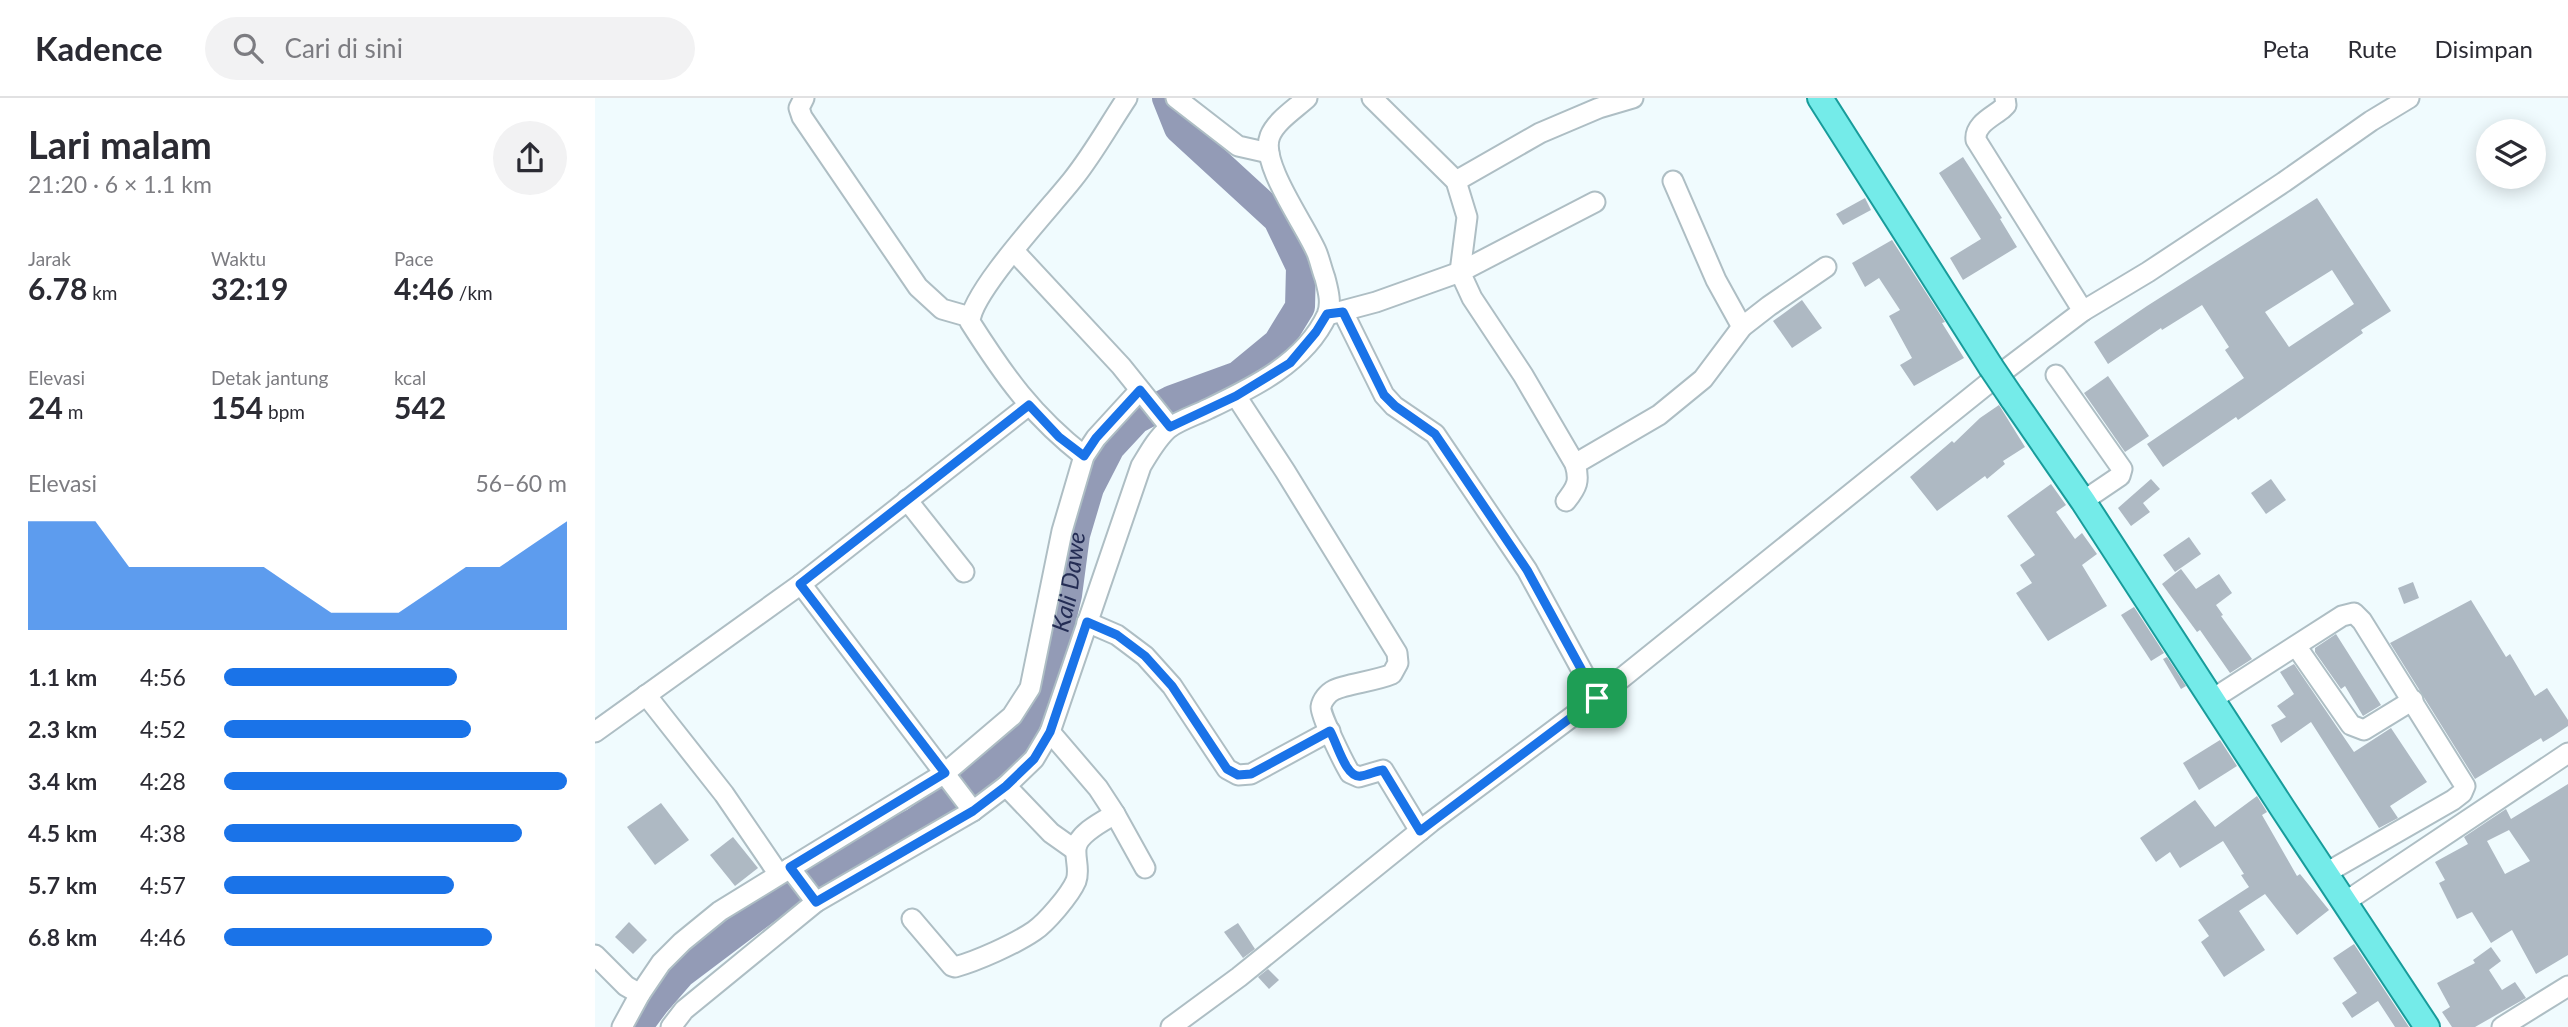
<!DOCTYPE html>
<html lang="id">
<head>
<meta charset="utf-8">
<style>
	body { margin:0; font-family:Lato,sans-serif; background:#f2f2f3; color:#2b2b33; height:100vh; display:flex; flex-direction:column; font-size:26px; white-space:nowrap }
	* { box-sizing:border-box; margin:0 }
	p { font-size:23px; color:#7c7c81 }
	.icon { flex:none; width:38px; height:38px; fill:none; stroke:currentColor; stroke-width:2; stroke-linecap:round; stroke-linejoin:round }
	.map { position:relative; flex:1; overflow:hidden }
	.side { display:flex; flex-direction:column; background:#fff; width:595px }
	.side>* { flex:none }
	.buttons { position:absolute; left:1881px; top:21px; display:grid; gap:14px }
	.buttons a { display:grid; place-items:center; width:70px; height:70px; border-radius:50%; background:#fff; box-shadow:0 4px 18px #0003; font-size:35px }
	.pin { position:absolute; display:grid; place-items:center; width:60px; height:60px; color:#fff; margin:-30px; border-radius:14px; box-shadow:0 4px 10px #0006 }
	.round { display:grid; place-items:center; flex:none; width:74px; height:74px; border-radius:37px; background:#f2f2f3 }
	.summary { display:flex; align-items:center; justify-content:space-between; height:119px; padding:0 28px }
	h1 { font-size:38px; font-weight:700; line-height:52px }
	.stats { display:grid; grid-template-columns:repeat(3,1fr); gap:10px; height:119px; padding:7px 28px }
	.stats div { display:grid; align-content:center }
	.stats b { font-size:30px; font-weight:700 }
	.stats small { font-size:19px; font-weight:400 }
	.stats p { font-size:19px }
	.chart { height:196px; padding:14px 28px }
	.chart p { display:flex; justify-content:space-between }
	.chart svg { width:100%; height:126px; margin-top:7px; fill:#1a73e8; opacity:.7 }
	ul { padding:0 28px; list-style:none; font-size:23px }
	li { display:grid; grid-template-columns:112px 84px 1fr; align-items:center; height:52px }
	li i { height:18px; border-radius:9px; background:#1a73e8 }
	header { display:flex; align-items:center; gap:42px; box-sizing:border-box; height:98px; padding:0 35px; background:#fff; border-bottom:2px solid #e1e1e2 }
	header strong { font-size:33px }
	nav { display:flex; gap:38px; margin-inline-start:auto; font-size:24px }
	.search { width:490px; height:63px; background:#f2f2f3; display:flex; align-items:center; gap:18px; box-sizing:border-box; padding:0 24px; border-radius:38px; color:#7c7c81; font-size:26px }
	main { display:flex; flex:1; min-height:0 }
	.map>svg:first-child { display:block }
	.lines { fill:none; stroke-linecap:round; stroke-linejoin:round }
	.river { stroke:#939bb6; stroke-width:30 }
	.building { fill:#aeb9c3; fill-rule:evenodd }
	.minor-casing { stroke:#aebec4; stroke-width:23 }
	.major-casing { stroke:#189c9b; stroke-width:28 }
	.minor { stroke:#fff; stroke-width:19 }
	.major { stroke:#74ebe9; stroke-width:24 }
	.major-bridge-casing { stroke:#189c9b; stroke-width:28; stroke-linecap:butt }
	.major-bridge { stroke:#74ebe9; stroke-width:24 }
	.route-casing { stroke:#fff; stroke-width:14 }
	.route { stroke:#1a73e8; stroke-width:9 }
	.labels { text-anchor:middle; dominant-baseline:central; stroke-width:6; stroke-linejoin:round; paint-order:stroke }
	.water-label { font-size:24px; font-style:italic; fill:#242d54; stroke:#fff }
</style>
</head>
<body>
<header>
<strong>Kadence</strong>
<div class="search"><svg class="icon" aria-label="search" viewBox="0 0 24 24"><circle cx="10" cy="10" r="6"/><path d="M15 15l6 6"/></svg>Cari di sini</div>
<nav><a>Peta</a><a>Rute</a><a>Disimpan</a></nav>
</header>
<main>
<section class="side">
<div class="summary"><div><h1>Lari malam</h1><p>21:20 · 6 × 1.1 km</p></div><a class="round"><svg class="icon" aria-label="share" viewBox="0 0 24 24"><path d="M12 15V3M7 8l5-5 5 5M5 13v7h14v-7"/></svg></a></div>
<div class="stats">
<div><p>Jarak</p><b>6.78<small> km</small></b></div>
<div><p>Waktu</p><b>32:19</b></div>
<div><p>Pace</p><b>4:46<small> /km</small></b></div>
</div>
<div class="stats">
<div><p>Elevasi</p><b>24<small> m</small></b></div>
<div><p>Detak jantung</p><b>154<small> bpm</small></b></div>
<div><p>kcal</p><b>542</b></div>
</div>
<div class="chart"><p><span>Elevasi</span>56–60 m</p>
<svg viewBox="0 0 160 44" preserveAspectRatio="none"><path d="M0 44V6L10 6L20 6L30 22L40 22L50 22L60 22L70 22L80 30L90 38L100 38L110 38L120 30L130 22L140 22L150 14L160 6V44z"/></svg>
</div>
<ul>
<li><b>1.1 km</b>4:56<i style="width:68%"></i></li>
<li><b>2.3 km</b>4:52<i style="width:72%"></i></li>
<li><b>3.4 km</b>4:28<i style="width:100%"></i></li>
<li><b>4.5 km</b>4:38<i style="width:87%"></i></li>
<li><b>5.7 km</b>4:57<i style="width:67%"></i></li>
<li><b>6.8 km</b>4:46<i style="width:78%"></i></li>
</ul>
</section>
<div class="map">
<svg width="1973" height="929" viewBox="0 0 1973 929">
	<rect width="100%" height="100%" fill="#f0fbfe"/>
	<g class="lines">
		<path class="river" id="s1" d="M42,929L59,906L86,875L171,811L270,750L321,724L377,684L415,650L440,614L454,572L472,497L480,437L494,390L515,349L541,321L577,302L643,278L683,245L705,209L706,169L683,121L584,30L572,0"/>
	</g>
	<g class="building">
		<path d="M1368,59L1407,120L1405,121L1422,149L1368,182L1355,160L1386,141L1344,75Z"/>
		<path d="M1270,100L1276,112L1248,127L1241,116Z"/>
		<path d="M1722,100L1796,213L1766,232L1768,235L1643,322L1641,319L1568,369L1552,346L1649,280L1630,252L1634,249L1607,207L1567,232L1566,230L1513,266L1499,244L1552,208ZM1737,172L1759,206L1694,249L1670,214Z"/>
		<path d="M1297,142L1350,224L1347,225L1369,260L1319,288L1305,267L1317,260L1294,218L1305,212L1284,180L1270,189L1257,165Z"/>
		<path d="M1207,202L1227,230L1197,250L1178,223Z"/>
		<path d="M1513,278L1554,338L1530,354L1489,295Z"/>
		<path d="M1404,307L1430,349L1408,363L1410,366L1392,381L1390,378L1342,413L1315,379L1357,343L1359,345L1385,320Z"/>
		<path d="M1556,381L1565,391L1548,405L1555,414L1536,428L1523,410Z"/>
		<path d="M1676,381L1691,402L1671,416L1656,395Z"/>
		<path d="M1456,386L1471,407L1461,414L1480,441L1487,435L1502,456L1487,467L1512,508L1453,543L1421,495L1437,485L1425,467L1440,457L1412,418Z"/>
		<path d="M1594,439L1606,456L1580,474L1568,457Z"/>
		<path d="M1586,471L1601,491L1624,476L1637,495L1621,507L1628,517L1626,518L1657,561L1635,575L1605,532L1602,534L1567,486Z"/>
		<path d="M1818,484L1824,500L1809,506L1803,490Z"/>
		<path d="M1876,502L1911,559L1915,556L1940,598L1952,590L1973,622V628L1958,638L1948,644L1946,640L1880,681L1795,545Z"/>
		<path d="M1539,509L1569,555L1556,563L1526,517Z"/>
		<path d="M1741,536L1786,607L1768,618L1750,588L1746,591L1720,554V550Z"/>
		<path d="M1572,559L1591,588L1586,591L1568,561Z"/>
		<path d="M1699,566L1759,654L1796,630L1832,684L1795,708L1803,720L1784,730L1716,624L1686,645L1676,627L1691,619L1682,608L1699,596L1685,574Z"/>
		<path d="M1625,642L1642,668L1604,692L1588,665Z"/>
		<path d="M1973,686V857L1941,876L1917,832L1896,845L1877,814L1862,821L1844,785L1850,782L1840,764L1873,746L1869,739L1911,711L1916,721ZM1914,732L1935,763L1910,776L1892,743Z"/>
		<path d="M1662,698L1672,714L1667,717L1702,778L1705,776L1734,812L1702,837L1670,796L1644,813L1670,852L1629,879L1606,844L1614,838L1603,822L1654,789L1646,777L1649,776L1628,743L1585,770L1575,754L1561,764L1545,740L1600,702L1620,729Z"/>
		<path d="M66,705L94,742L60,767L32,729Z"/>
		<path d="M138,739L163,770L140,788L115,757Z"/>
		<path d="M34,824L52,842L38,856L20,839Z"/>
		<path d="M643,825L660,851L648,860L629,834Z"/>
		<path d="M1759,846L1814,929H1800L1783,903L1757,920L1747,905L1762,895L1738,860Z"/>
		<path d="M1896,849L1906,863L1894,872L1907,892L1920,884L1931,900L1880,929H1857L1847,914L1855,909L1842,885L1880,865L1878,862Z"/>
		<path d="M673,871L684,882L674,891L663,879Z"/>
	</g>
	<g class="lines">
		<g class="minor-casing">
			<g id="minor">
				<path d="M209,0L204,10L207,19L323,189L347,211L375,219"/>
				<path d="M581,0L643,48L674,55"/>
				<path d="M777,0L861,83L872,119L865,174"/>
				<path d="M1410,0L1411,7L1407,11C1397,19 1379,27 1381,42L1488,213"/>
				<path d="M861,83L945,35L1004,10L1038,0"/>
				<path d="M1078,83L1121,182L1147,229"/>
				<path d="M419,153L526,268L575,329"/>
				<path d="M865,174L1000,104"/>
				<path d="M748,214L789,297L799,308L840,336L932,472L1002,600"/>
				<path d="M736,216L781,204L865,174L877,200L928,277L980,366C985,383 982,389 971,403"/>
				<path d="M1461,277L1527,371L1525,378L1488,403"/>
				<path d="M641,298L690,373L802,555L803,565L797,576C781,583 751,586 739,592C733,595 727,602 726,609C725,617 749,665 755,675L764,679L788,672L825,733"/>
				<path d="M489,358C437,317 410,279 375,224C376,194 457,108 478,81C498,56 514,27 532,0"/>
				<path d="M980,366L1064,317L1108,281L1147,229L1174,208L1231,169"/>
				<path d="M312,402L369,474"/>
				<path d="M206,486L434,307"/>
				<path d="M492,524L522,537L550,558L577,588L632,671L643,677L656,676L735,633"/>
				<path d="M1701,548L1756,627L1769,632L1818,602"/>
				<path d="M51,597L129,696L183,775"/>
				<path d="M1616,602L1747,518L1759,515L1767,523L1870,688L1867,695L1858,702L1731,775"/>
				<path d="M0,634L206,486L378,713"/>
				<path d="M411,688L456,735L480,752"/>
				<path d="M520,716L550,770"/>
				<path d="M195,770L221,804"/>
				<path d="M1750,804L1973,655"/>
				<path d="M317,821L357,868L360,869C382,863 420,846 439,833C451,825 475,797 481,783C485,772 480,762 481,751C482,736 508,723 520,716L503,690L455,634"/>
				<path d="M0,857L31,888L45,896"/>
				<path d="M27,929L45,896L66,865L87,844L125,813L350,675L417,618L435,590L467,433L489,358L501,340L545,292"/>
				<path d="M76,929L89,912L221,804L378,713L411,688L439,661L455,634L546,368C554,355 562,340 574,330C585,322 601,317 613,311C657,290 710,265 732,217C737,205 733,192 730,180C727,172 725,163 722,155C711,128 664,65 675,38C681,23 700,11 712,0"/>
				<path d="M576,929L644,879L836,724L1002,600L1401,279L1488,213L1553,174L1689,84L1776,23L1814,0"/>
				<path d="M1907,929L1973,888"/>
			</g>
		</g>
		<g class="major-casing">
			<g id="major">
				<path d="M1225,0L1396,269"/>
				<path d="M1417,300L1488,403L1688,711L1832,929"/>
			</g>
		</g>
		<use href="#minor" class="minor"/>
		<use href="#major" class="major"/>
		<g class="major-bridge-casing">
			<path id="major-bridge" d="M1396,269L1417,300"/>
		</g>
		<use href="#major-bridge" class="major-bridge"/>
	</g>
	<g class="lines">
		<g class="route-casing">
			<path id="route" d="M748,214L789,297L800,308L840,336L932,472L1002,600L825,733L788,672C781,673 773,677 766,678C751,681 742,645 735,633L656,676L643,677L632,671L577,588L550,558L522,537L492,524L455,634L439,661L411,688L378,713L221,804L195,769L350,675L205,486L434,307L464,339L489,358L501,340L545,292L575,329L641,298L695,265L721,234L732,216Z"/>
		</g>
		<use href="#route" class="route"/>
	</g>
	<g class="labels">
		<g class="water-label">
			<text stroke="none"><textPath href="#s1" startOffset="648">Kali Dawe</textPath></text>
		</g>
	</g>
</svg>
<div class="buttons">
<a><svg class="icon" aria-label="layers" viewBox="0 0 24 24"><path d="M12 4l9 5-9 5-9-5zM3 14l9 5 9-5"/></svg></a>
</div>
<div class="pin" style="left:1002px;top:600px;background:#1e9e55"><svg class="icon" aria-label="arrive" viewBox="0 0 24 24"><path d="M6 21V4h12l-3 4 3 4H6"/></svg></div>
</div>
</main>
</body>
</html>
